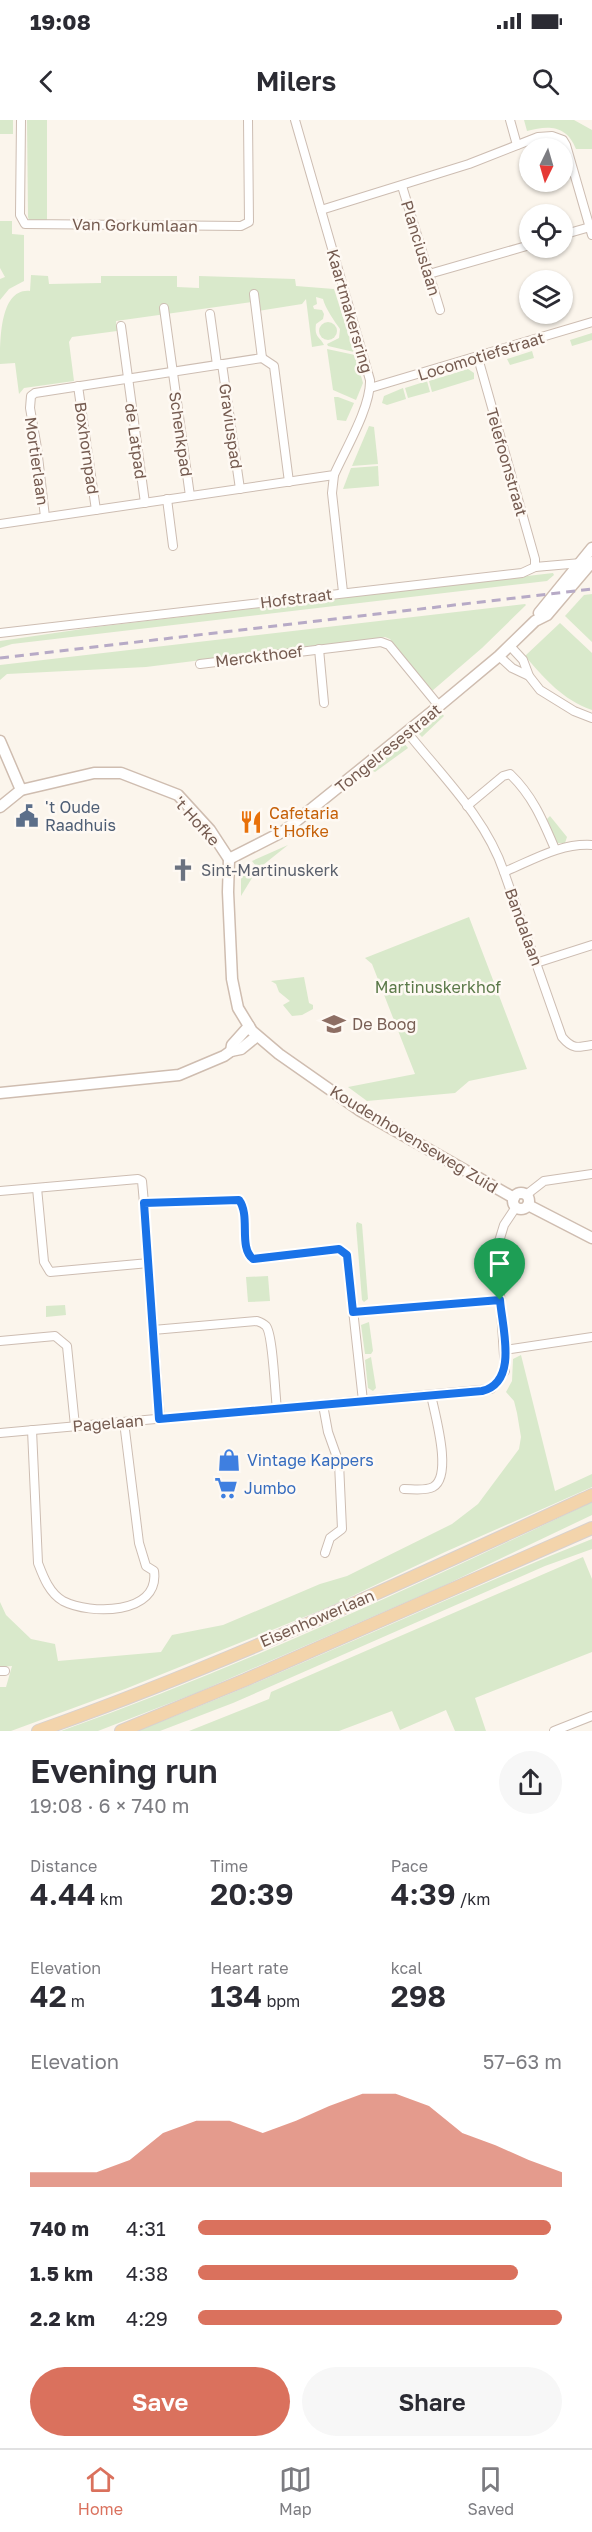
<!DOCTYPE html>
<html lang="en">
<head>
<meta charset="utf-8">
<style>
	body { margin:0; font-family:"Golos Text",sans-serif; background:#f7f7f7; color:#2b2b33; height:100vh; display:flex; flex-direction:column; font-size:22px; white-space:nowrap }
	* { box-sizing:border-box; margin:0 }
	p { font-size:20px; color:#7c7c81 }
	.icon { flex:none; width:33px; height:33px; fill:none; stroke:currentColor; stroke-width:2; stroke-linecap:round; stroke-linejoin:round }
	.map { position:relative; height:1611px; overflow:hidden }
	.side { display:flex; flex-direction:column; background:#fff; flex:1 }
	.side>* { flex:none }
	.needle { width:39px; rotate:185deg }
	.buttons { position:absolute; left:519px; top:18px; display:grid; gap:12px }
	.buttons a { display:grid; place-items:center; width:54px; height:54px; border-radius:50%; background:#fff; box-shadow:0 2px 4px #0004; font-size:30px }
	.pin { position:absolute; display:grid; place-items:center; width:51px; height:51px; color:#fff; margin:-62px -26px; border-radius:50% 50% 50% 0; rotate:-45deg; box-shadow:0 0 6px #0007 }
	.pin .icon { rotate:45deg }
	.round { display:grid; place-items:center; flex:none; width:63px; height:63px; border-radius:32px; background:#f7f7f7 }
	.overview { display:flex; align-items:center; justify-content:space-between; height:102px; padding:0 30px }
	h1 { font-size:33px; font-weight:600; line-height:45px }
	.metrics { display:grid; grid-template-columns:repeat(3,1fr); gap:9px; height:102px; padding:6px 30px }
	.metrics div { display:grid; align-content:center }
	.metrics b { font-size:30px; font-weight:600 }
	.metrics small { font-size:16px; font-weight:400 }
	.metrics p { font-size:16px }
	.chart { height:168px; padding:12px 30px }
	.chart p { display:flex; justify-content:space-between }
	.chart svg { width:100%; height:108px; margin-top:6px; fill:#da715d; opacity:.7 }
	.action { display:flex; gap:12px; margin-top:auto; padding:12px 30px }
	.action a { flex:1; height:69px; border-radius:36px; background:#da715d; color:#fff; font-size:24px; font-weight:600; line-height:69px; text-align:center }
	.action a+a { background:#f7f7f7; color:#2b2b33 }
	ul { padding:0 30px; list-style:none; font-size:20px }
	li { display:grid; grid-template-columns:96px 72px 1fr; align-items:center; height:45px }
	li i { height:15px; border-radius:8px; background:#da715d }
	.status { display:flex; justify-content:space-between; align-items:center; height:42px; padding:0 30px; background:#fff; direction:ltr }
	.status svg { height:16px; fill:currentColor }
	header { display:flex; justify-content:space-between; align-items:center; height:78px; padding:0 30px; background:#fff; font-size:27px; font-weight:600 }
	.dock { display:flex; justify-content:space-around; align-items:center; height:84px; border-top:2px solid #e1e1e2; background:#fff; font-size:16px; color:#7c7c81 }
	.dock a { display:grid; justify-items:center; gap:3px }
	.dock .on { color:#da715d }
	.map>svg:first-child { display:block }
	.green { fill:#d9e9cb }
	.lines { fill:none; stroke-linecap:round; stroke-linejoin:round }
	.street-casing { stroke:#cdbdb2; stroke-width:10 }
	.secondary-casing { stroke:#cfbdb0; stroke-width:13 }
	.primary-casing { stroke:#d8d1ce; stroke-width:14 }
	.street { stroke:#fff; stroke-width:8 }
	.secondary { stroke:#fff; stroke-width:10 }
	.primary { stroke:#f3d4ab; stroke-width:12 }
	.rail { stroke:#b7aac6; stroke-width:3; stroke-dasharray:9 6; stroke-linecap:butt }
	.route-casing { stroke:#fff; stroke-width:12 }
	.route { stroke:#1a73e8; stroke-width:8 }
	.labels { text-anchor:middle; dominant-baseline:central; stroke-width:5; stroke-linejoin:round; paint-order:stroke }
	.street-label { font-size:16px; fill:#755b50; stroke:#fef9f3 }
	.service-label { font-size:16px; fill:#4e5e75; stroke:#fef9f3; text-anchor:start }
	.food-label { font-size:16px; fill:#c56008; stroke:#fef9f3; text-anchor:start }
	.worship-label { font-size:16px; fill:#5b616d; stroke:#fef9f3; text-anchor:start }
	.park-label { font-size:16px; fill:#5b7949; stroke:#fef9f3 }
	.education-label { font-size:16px; fill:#785e54; stroke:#fef9f3; text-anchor:start }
	.shop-label { font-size:16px; fill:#366cbe; stroke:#fef9f3; text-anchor:start }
</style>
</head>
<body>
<div class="status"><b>19:08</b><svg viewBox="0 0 49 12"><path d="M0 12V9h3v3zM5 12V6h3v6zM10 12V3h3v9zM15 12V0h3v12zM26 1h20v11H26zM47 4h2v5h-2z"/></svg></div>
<header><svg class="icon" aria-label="back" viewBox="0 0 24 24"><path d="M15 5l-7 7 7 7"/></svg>Milers<svg class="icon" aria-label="search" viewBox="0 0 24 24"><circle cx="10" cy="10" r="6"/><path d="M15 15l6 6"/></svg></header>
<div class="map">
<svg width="592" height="1611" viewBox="0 0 592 1611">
	<rect width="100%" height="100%" fill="#fbf5ec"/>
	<g class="green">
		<rect x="0" y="0" width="13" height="14"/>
		<path d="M27,0H47V101L29,100L28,97Z"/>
		<path d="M524,0H574L592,10V29H576C567,5 548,5 527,11Z"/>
		<path d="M0,101H12V114L24,115V161L9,169L0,180V159L5,157L0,148Z"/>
		<path d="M31,155L48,156L49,164L101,163V156H177V167L199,168V156L295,159L296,166L334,169L354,232L328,226L327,224L339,218L340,209C335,202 325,188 323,179L316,177L317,184L313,186L314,189L322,190L324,194L323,199L316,204C314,218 320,216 324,225L312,227L306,179L302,184L258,191L252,182L116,201L117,211L72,217L69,222L74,261L24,268L19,274L15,243L0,244C0,219 0,168 30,171Z"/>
		<circle cx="328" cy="211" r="9"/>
		<path d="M592,213V220L572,226L570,220Z"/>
		<path d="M327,229L355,235L363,263L356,280L333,270Z"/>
		<path d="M532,231L534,238L510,245L507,239Z"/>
		<path d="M468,249L474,253V259L432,272L429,261Z"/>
		<path d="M427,261L430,272L408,278L405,268Z"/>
		<path d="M403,268L406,279L387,285L382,283L384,276Z"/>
		<path d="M334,277H338L354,283L346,301L337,300Z"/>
		<path d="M369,306L374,307L378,344L352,346Z"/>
		<path d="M378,346L379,366L343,369L351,348Z"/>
		<path d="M553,453L554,455L547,461L12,524L0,528V521L96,507Z"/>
		<path d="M592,474V522L565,496L584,475Z"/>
		<path d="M525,484L526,485L482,528L432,571L390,519L385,517L146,547L7,554L0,560V545Z"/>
		<path d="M560,503L592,533V590C563,580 545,559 525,536Z"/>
		<path d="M440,591L444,596L422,617L416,611Z"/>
		<path d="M403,622L408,628L375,652L373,651L374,646Z"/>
		<path d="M550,696L567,717L565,723H557L547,699Z"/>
		<path d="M288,725L258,749L252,741Z"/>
		<path d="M248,744L255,753L241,776V757Z"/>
		<path d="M469,797L527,949L469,961L455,973L367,981L348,967L415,954L372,844L365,838Z"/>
		<path d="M304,857L309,883L313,885V889L302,895L292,896L283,885L290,881L279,872L276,864L271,861Z"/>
		<path d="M357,1102L362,1104L368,1179L364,1182L362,1180L356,1105Z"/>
		<path d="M268,1156L270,1181L248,1182L246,1157Z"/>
		<path d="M65,1185L66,1195L46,1197V1186Z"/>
		<path d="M369,1202L373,1231L371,1234H365L361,1205Z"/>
		<path d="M521,1235L555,1371L592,1354V1367L445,1432L329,1487L125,1569L11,1611H0V1567H6L12,1546L0,1547V1482L6,1495L31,1519L55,1524L58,1541L161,1532L172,1515L223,1505L320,1464L347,1456L452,1404L478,1384L519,1329L521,1317L517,1293L514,1281L506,1272L512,1261L513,1239Z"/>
		<path d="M371,1237L376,1268L373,1271L368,1268L365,1240Z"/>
		<path d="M592,1382V1395L441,1467L196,1573L98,1611H61C243,1546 418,1465 592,1382Z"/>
		<path d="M592,1419V1429L545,1446L233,1583L160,1611H137C291,1552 439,1480 592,1419Z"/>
		<path d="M583,1437L592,1459V1532L475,1578L486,1611H455L446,1590L400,1610L392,1591L339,1611H189L269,1579L271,1572Z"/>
	</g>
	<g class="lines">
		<g class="street-casing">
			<g id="street">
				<path d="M21,0L20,95L25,104L241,106L249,102L248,0"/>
				<path d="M510,0L517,25"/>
				<path d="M402,66L440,190"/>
				<path d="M321,90L469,44L538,17L552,16L563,20L566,25L592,115"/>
				<path d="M562,115L590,107"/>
				<path d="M429,154L530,125"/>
				<path d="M254,174L262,238"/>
				<path d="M164,188L190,376"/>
				<path d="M210,194L217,245"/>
				<path d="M121,206L145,383"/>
				<path d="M478,238L535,439V447"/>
				<path d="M222,244L240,369"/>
				<path d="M78,266L96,390"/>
				<path d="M370,268L592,202"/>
				<path d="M334,355L332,373L343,472"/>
				<path d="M167,379L173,426"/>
				<path d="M45,397L37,328L30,288L31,276L35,273L262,238L274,246L289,362"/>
				<path d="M0,404L334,355C345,330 371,287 370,260L295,0"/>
				<path d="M0,513L522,453L535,447L581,443"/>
				<path d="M510,526L523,540L529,556L540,570L574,591L592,598"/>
				<path d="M319,529L324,583"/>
				<path d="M499,536L512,548L529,556"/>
				<path d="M200,544L381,522L389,525L439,586"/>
				<path d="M407,612C442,656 486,698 504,752"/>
				<path d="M467,686L503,656L510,654C533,676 543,701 555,729"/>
				<path d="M592,725C560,723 533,740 504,752L562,917C572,929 577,928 592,925"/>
				<path d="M536,843L592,825"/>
				<path d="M37,1068L44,1142L50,1152L149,1143"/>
				<path d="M0,1071L138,1059L142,1061L144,1083L239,1080C251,1096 239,1128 253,1139L339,1129L347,1135L363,1281"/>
				<path d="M526,1075L544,1061L592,1054"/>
				<path d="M144,1083L160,1299"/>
				<path d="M353,1192L500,1180"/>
				<path d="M153,1210L257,1201C260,1202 263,1203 266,1206C273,1214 275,1275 277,1289"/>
				<path d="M0,1221L55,1216L67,1226L75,1306"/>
				<path d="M505,1230L592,1217"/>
				<path d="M323,1285L328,1312L339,1343L342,1409L330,1418L325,1433"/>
				<path d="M32,1310L38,1443C43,1456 49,1473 63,1481C90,1495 160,1495 154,1451L146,1446L139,1423L124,1302"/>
				<path d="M0,1313L491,1269L505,1251L497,1128L504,1105L516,1087"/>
				<path d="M404,1369C413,1369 426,1371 433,1367C453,1356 435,1295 431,1275"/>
				<path d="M0,1551H5"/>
				<path d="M554,1611L592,1596"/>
			</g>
		</g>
		<g class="secondary-casing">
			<g id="secondary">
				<path d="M539,493L592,428"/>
				<path d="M0,621L21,670"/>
				<path d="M0,687L21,670L94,653H121L178,675L210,710L229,739L228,772L232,859L238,888L252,911L279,934L359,990L514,1078"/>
				<path d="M229,739L284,711L439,586L499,536L535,501L547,495L592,442"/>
				<path d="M231,931L241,929L257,916"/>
				<path d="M0,973L179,955L224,936L231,931L232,925L249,906"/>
				<circle cx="521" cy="1081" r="8"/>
				<path d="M528,1085L592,1118"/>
			</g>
		</g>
		<g class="primary-casing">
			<g id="primary">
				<path d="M38,1611C227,1544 410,1459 592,1375"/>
				<path d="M121,1611L245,1560L592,1408"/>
			</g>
		</g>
		<use href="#street" class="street"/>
		<use href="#secondary" class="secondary"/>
		<use href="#primary" class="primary"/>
		<path class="rail" d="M0,538L592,469"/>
	</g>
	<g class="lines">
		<g class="route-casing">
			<path id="route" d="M239,1080C251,1096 238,1127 253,1139L339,1129L347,1135L353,1192L500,1180C502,1207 519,1262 482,1271L159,1299L144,1083Z"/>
		</g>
		<use href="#route" class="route"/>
	</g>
	<defs>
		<g id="civic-bare" transform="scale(1.8)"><path d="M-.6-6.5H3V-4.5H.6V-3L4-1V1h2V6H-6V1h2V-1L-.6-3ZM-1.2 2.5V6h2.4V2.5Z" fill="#5c6f8a" stroke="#fef9f3" stroke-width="2.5" paint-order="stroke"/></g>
		<g id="restaurant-bare" transform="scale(1.8)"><path d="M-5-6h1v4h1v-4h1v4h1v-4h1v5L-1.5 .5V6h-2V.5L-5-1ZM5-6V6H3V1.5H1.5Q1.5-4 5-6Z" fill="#e8710a" stroke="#fef9f3" stroke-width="2.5" paint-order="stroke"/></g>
		<g id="church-bare" transform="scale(1.8)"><path d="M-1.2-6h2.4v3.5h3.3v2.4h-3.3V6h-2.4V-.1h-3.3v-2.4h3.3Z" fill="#6b7280" stroke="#fef9f3" stroke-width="2.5" paint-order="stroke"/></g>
		<g id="school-bare" transform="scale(1.8)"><path d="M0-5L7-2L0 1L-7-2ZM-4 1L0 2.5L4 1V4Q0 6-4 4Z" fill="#8d6e63" stroke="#fef9f3" stroke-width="2.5" paint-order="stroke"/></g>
		<g id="shop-bare" transform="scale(1.8)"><path d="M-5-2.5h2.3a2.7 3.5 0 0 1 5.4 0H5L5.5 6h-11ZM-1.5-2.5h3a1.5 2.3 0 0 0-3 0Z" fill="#3f7fe0" stroke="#fef9f3" stroke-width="2.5" paint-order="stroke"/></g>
		<g id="supermarket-bare" transform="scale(1.8)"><path d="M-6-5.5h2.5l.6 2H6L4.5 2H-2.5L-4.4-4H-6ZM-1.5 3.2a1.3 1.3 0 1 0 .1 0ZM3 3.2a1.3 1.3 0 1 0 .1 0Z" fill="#3f7fe0" stroke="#fef9f3" stroke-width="2.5" paint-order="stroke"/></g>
	</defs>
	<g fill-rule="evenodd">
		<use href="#civic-bare" x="27" y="696"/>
		<use href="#restaurant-bare" x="251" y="702"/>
		<use href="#church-bare" x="183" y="750"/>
		<use href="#school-bare" x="334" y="904"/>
		<use href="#shop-bare" x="229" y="1340"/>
		<use href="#supermarket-bare" x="226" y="1368"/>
	</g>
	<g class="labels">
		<g class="street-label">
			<text transform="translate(135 105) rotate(1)">Van Gorkumlaan</text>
			<text transform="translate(421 128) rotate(73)">Planciuslaan</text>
			<text transform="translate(350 191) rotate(74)">Kaartmakersring</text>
			<text transform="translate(481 236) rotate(-17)">Locomotiefstraat</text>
			<text transform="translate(231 306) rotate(82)">Graviuspad</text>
			<text transform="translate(181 314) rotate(82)">Schenkpad</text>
			<text transform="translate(136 321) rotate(82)">de Latpad</text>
			<text transform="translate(87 328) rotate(82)">Boxhornpad</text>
			<text transform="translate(37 341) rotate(82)">Mortierlaan</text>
			<text transform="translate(507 342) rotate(74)">Telefoonstraat</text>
			<text transform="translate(296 478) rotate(-7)">Hofstraat</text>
			<text transform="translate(259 536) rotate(-7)">Merckthoef</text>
			<text transform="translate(388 628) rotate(-39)">Tongelresestraat</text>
			<text transform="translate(197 701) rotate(48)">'t Hofke</text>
			<text transform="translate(524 807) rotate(70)">Bandalaan</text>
			<text transform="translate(414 1019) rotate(31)">Koudenhovenseweg Zuid</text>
			<text transform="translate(108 1303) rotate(-5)">Pagelaan</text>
			<text transform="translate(317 1498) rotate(-23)">Eisenhowerlaan</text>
		</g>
		<g class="service-label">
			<text x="45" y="687">'t Oude<tspan x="45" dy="18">Raadhuis</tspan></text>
		</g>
		<g class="food-label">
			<text x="269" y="693">Cafetaria<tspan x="269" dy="18">'t Hofke</tspan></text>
		</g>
		<g class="worship-label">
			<text x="201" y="750">Sint-Martinuskerk</text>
		</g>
		<g class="park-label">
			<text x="438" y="867">Martinuskerkhof</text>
		</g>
		<g class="education-label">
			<text x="352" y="904">De Boog</text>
		</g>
		<g class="shop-label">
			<text x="247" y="1340">Vintage Kappers</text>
			<text x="244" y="1368">Jumbo</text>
		</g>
	</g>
</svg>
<div class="buttons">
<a><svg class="needle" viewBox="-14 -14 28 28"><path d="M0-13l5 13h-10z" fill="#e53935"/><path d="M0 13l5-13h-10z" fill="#7c7c81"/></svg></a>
<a><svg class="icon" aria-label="locate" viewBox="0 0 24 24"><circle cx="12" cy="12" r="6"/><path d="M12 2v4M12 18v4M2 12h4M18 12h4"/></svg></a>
<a><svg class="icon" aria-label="layers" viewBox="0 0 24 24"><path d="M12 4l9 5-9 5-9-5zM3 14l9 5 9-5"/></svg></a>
</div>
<div class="pin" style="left:500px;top:1180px;background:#1e9e55"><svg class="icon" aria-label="arrive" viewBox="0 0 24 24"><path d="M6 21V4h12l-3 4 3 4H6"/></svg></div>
</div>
<section class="side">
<div class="overview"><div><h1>Evening run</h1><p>19:08 · 6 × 740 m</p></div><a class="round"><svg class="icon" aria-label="share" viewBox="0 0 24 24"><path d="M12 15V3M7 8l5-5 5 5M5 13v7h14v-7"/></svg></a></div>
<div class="metrics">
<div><p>Distance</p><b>4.44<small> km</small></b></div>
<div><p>Time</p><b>20:39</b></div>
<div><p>Pace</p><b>4:39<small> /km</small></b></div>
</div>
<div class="metrics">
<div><p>Elevation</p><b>42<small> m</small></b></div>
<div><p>Heart rate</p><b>134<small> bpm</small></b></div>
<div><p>kcal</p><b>298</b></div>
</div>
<div class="chart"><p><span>Elevation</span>57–63 m</p>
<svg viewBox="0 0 160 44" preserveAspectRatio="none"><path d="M0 44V38L10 38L20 38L30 33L40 22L50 17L60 17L70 22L80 17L90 11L100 6L110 6L120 11L130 22L140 27L150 33L160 38V44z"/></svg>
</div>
<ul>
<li><b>740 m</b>4:31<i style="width:97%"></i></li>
<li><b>1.5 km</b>4:38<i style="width:88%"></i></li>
<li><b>2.2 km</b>4:29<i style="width:100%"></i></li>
</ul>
<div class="action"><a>Save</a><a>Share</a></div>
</section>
<nav class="dock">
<a class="on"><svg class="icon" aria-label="home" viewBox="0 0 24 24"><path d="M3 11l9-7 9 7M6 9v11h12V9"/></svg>Home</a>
<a><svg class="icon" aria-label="map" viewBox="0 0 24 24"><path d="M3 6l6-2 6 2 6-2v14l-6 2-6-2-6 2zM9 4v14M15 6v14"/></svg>Map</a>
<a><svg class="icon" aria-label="saved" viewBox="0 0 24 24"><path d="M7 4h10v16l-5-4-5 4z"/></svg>Saved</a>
</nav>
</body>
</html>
